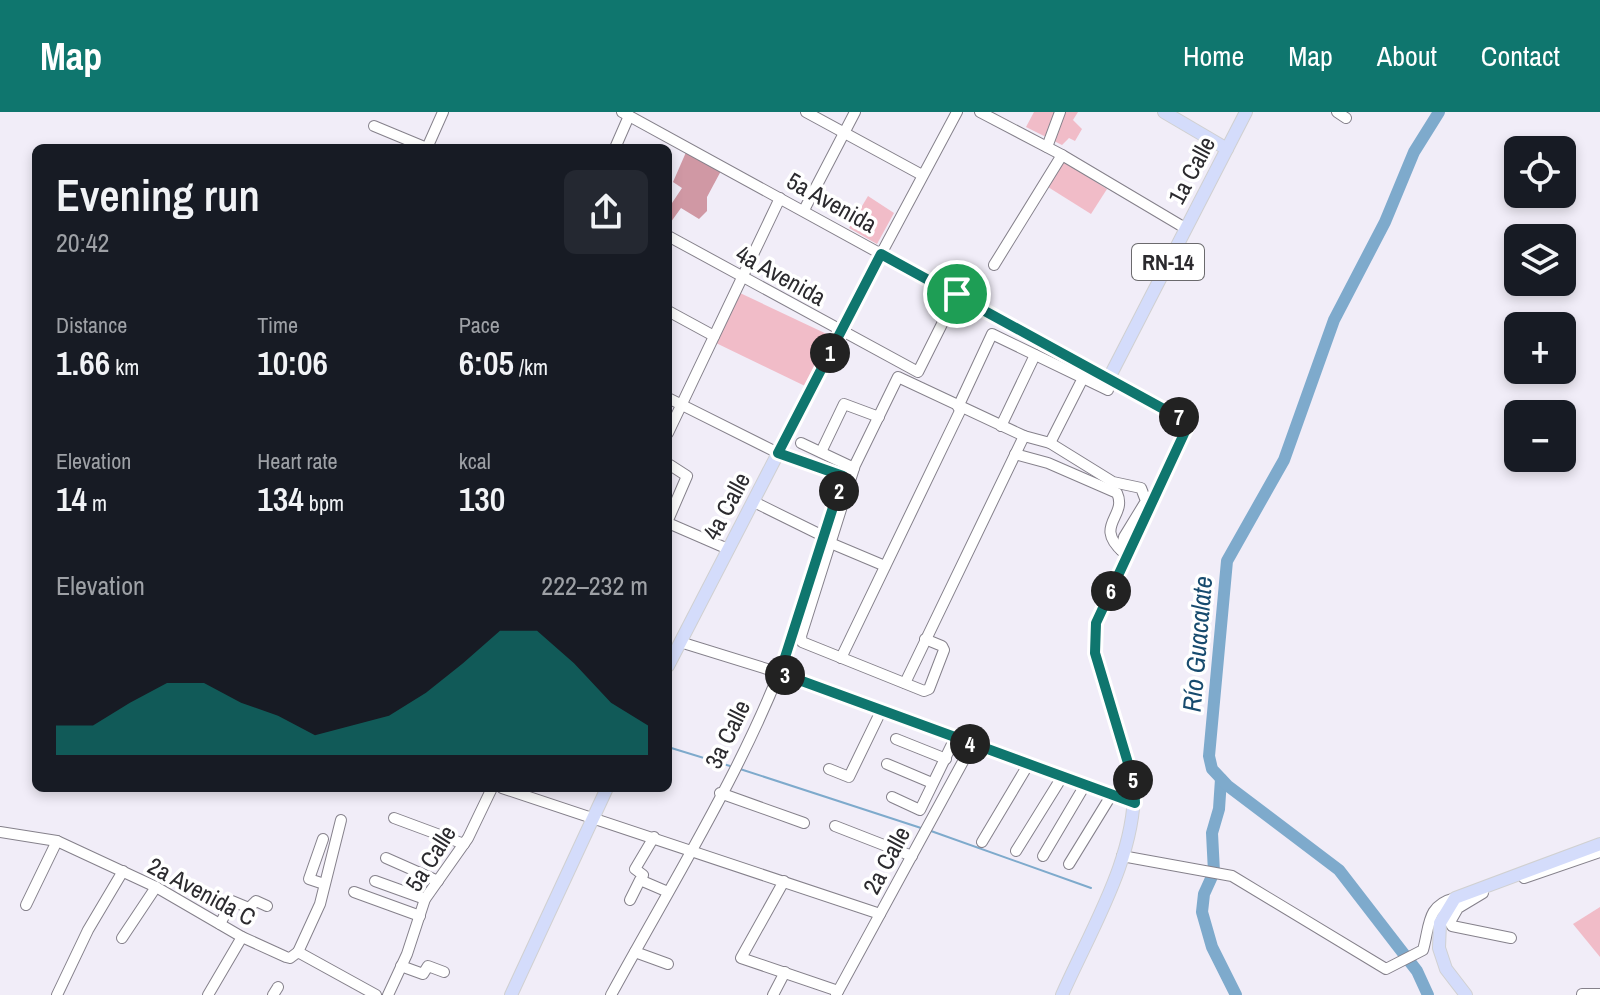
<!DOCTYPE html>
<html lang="en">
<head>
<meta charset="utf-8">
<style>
	body { margin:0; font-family:"Archivo Narrow",sans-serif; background:#242831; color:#f1f3f6; height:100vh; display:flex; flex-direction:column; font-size:30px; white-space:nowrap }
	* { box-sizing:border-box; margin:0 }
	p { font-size:26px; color:#9ea1a6 }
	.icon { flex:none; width:44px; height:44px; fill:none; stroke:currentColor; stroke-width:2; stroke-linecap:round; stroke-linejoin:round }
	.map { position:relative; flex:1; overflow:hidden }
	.sheet { position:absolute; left:32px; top:32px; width:640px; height:648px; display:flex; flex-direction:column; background:#171b24; border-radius:12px; box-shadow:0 4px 12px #0003 }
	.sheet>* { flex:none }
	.tools { position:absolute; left:1504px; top:24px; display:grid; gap:16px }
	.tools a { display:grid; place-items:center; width:72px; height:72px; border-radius:12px; background:#171b24; box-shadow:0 4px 12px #0003; font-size:40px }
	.pin { position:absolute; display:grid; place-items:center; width:68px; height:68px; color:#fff; margin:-34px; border:4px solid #fff; border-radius:50%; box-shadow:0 2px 8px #0007 }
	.km { position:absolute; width:40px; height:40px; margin:-20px; border-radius:50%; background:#222; color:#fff; font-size:22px; line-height:40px; text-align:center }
	.round { display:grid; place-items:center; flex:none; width:84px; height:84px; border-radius:12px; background:#242831 }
	.head { display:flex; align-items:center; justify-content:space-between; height:136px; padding:0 24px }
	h1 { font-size:44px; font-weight:600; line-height:60px }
	.metrics { display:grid; grid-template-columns:repeat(3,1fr); gap:12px; height:136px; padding:8px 24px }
	.metrics div { display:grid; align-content:center }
	.metrics b { font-size:34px; font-weight:600 }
	.metrics small { font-size:22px; font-weight:400 }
	.metrics p { font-size:22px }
	.chart { height:224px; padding:16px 24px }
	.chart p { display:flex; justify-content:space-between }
	.chart svg { width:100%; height:144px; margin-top:8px; fill:#0f766e; opacity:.7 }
	header { display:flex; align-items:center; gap:48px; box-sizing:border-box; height:112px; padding:0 40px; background:#0f766e; color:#fff }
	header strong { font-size:38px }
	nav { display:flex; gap:44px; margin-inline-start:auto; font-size:28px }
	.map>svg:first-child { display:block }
	.green { fill:#f1bcc8 }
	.forest { fill:#d098a4 }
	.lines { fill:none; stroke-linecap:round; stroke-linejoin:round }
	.stream { stroke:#7eaacc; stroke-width:2 }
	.river { stroke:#7eaacc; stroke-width:12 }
	.minor-casing { stroke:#85818b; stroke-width:12 }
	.major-casing { stroke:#d0d0d1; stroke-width:14 }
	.minor { stroke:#fff; stroke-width:10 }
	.major { stroke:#d4dcfb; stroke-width:12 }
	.route-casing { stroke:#fff; stroke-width:16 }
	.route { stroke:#0f766e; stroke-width:10 }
	.labels { text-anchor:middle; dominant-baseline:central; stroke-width:7; stroke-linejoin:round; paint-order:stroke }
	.shield { fill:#fff; stroke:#6b6a6d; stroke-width:2 }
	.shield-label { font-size:22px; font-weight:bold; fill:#2b2a2e }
	.street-label { font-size:24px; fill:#2b2a2e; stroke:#fff }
	.water-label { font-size:26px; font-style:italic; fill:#174b6e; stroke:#fff }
</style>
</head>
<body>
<header>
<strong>Map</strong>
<nav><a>Home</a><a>Map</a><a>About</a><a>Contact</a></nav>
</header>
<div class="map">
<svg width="1600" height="883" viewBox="0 0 1600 883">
	<rect width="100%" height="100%" fill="#f1edf8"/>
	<g class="green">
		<path d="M1034,0H1078L1073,8L1082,17L1075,29L1069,26L1062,33L1026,15Z"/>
		<path d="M1064,50L1107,77L1091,102L1048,75Z"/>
		<path d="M868,84L894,101L877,132L849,116Z"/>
		<path d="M740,181L831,224L805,274L716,231Z"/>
		<path d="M1600,795V845L1573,812Z"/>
	</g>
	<path class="forest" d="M687,38L722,57L707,85V99L699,107L681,96L668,114V97L682,76L673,70Z"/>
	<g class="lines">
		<g class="stream">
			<path d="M668,635L730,654"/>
			<path d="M740,657L921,716"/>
			<path d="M931,719L1091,776"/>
		</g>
		<g class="river">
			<path d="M1221,667L1219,697L1212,721L1214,760L1204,782L1202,800L1212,835L1236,883"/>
			<path d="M1428,883L1417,859L1339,758L1228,674L1212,657L1209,644L1227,449L1284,348L1334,208L1385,110L1414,40L1439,0"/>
		</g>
		<g class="minor-casing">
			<g id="minor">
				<path d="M622,0L881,142L957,0"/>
				<path d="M806,0L922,63"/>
				<path d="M980,0L1062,43L1185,116"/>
				<path d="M1337,0L1346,6"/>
				<path d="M374,14L427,36"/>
				<path d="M1047,35L1060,0"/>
				<path d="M427,36L443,0"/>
				<path d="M615,36L629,4"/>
				<path d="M804,98L855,0"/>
				<path d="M668,124L918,260L957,182"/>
				<path d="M994,153L1062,43"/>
				<path d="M668,199L714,224"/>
				<path d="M668,286L778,341L842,362L813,460"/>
				<path d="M958,295L992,222L1108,278"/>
				<path d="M1001,314L1035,243"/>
				<path d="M668,321L780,86"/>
				<path d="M801,331L854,356"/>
				<path d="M1050,331L1083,266"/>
				<path d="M821,340L844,292L879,305"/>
				<path d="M1015,342L1048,351L1117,381C1128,405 1092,413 1124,441"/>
				<path d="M754,390L823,424"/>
				<path d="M668,408L687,364L670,353"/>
				<path d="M668,411L728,437"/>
				<path d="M828,430L885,454"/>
				<path d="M925,527L942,534L944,538L929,577L924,579L802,530L801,524L855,353L898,265L1024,324L1050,331L1113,370L1141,376L1146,389L1124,425L1121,438"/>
				<path d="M680,530L780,561L1135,691"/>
				<path d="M841,546L961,297"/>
				<path d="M905,571L1024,324"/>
				<path d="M896,627L946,647"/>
				<path d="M887,652L932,671"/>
				<path d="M829,657L849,665L881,599"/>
				<path d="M502,676L880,802"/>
				<path d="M720,681L804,711"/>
				<path d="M892,685L920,698L955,626"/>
				<path d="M394,706L464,732"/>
				<path d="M835,714L912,744"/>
				<path d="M0,720L57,729L156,775L242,825L286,845L290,846L298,840L376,883"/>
				<path d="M323,727L309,767L324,772"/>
				<path d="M982,730L1028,653"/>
				<path d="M1016,739L1062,665"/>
				<path d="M1043,744L1085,673"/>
				<path d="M1122,744L1232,764L1386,857L1423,838C1430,814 1426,793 1455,786"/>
				<path d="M386,746L438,769"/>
				<path d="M1069,752L1112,682"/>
				<path d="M1524,766L1600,740"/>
				<path d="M375,769L425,787"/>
				<path d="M641,769L643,763L635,757L654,725"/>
				<path d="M784,769L741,846L838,879"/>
				<path d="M354,780L420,804"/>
				<path d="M1483,781L1458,796L1450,810L1452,814L1511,826"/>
				<path d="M630,788L640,768L668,780"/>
				<path d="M26,793L57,729"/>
				<path d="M220,812L232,789L249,796L256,789L267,794"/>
				<path d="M122,826L156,775"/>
				<path d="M298,840L320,792L341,708"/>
				<path d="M635,840L668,852"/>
				<path d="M401,854L423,862L428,854L444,860"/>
				<path d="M1582,882H1600"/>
				<path d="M57,883L88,818L123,759"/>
				<path d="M208,883L242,825"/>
				<path d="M273,883L278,875"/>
				<path d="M388,883L407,842L425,787L468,726L492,676"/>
				<path d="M611,883C677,762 754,641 798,510"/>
				<path d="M773,883L785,860"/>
				<path d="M836,883L972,633"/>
			</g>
		</g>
		<g class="major-casing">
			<g id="major">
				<path d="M1164,0L1227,37"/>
				<path d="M1110,264L1246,0"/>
				<path d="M668,554L881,142L1189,311L1096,511L1095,541L1134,671C1137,744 1091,817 1062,883"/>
				<path d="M511,883L607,676"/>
				<path d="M1466,883L1446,857L1439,836L1440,811L1455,786L1600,732"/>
			</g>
		</g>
		<use href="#minor" class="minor"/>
		<use href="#major" class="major"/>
	</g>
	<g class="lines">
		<g class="route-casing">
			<path id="route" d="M881,142L1189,311L1096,511L1095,541L1134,671L1135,691L780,561L843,364L778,341Z"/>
		</g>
		<use href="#route" class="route"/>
	</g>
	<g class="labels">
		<rect class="shield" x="1132" y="132" width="72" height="36" rx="6"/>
		<g class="shield-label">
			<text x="1168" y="150">RN-14</text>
		</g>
		<g class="street-label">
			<text transform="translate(1191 58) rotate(-62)">1a Calle</text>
			<text transform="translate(832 90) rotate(29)">5a Avenida</text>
			<text transform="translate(781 163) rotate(29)">4a Avenida</text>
			<text transform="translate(726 394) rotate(-62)">4a Calle</text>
			<text transform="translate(727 622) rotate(-64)">3a Calle</text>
			<text transform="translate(430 746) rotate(-58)">5a Calle</text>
			<text transform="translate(886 748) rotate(-62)">2a Calle</text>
			<text transform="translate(202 779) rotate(28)">2a Avenida C</text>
		</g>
		<g class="water-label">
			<text transform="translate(1197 532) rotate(-85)">Río Guacalate</text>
		</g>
	</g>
</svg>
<div class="tools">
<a><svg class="icon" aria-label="locate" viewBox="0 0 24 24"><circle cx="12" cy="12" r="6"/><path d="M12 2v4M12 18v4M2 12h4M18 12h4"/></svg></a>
<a><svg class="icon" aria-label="layers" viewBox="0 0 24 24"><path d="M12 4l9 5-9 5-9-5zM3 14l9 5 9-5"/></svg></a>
<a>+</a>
<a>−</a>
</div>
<div class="pin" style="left:957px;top:182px;background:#1e9e55"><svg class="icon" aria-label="arrive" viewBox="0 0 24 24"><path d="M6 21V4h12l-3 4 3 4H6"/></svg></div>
<b class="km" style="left:830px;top:241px">1</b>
<b class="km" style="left:839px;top:379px">2</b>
<b class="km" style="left:785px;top:563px">3</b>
<b class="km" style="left:970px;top:632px">4</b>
<b class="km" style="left:1133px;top:668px">5</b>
<b class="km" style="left:1111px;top:479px">6</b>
<b class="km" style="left:1179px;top:305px">7</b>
<section class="sheet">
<div class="head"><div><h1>Evening run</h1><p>20:42</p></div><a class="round"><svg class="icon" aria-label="share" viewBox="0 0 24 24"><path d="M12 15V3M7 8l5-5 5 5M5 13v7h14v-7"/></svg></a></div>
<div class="metrics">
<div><p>Distance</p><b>1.66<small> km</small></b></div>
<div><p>Time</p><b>10:06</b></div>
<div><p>Pace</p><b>6:05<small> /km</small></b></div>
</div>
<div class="metrics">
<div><p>Elevation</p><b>14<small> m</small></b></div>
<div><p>Heart rate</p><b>134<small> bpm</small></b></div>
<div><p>kcal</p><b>130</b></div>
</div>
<div class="chart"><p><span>Elevation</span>222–232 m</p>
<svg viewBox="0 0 160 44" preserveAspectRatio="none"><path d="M0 44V35L10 35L20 28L30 22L40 22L50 28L60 32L70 38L80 35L90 32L100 25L110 16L120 6L130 6L140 16L150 28L160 35V44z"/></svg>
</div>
</section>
</div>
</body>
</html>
